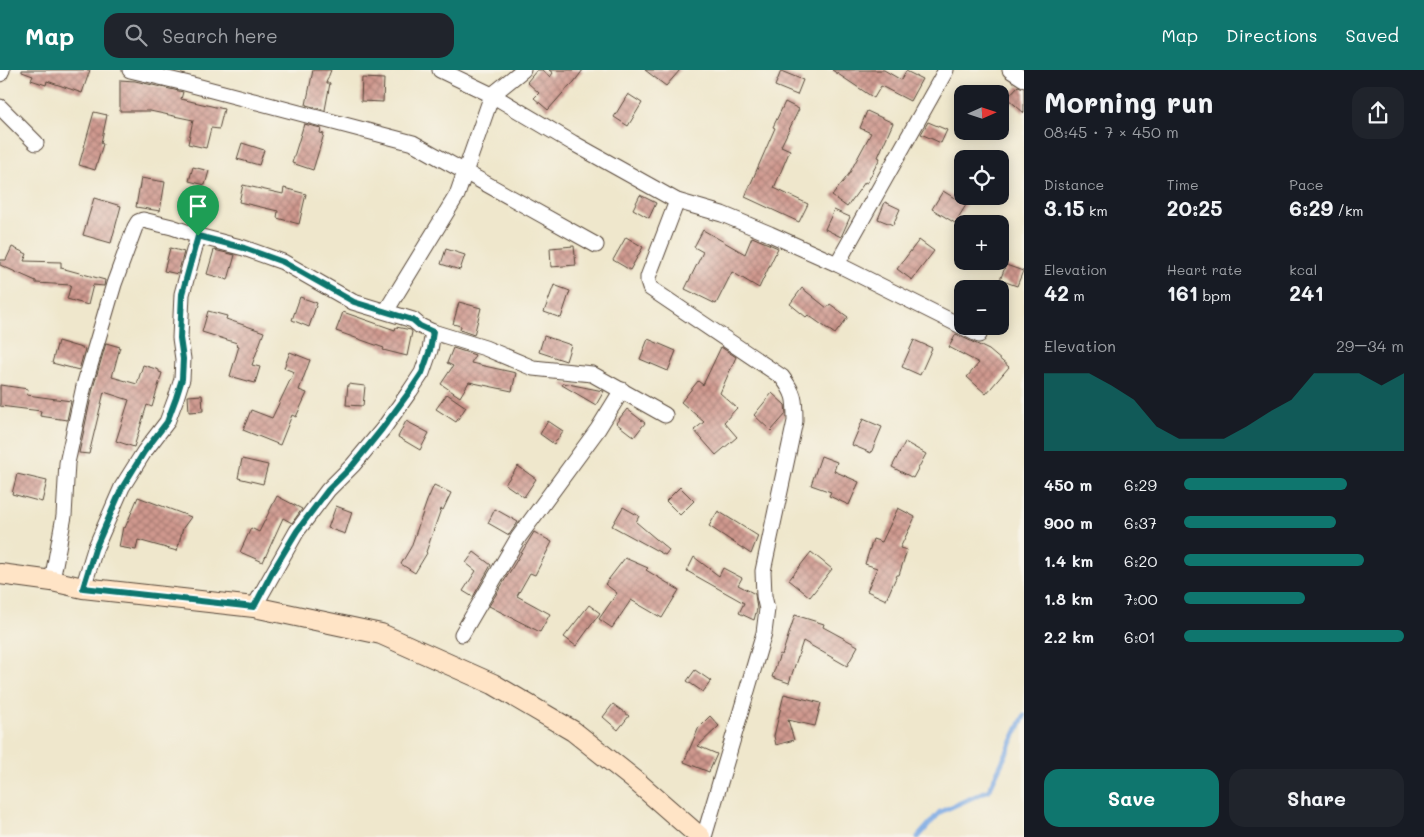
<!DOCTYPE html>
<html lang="en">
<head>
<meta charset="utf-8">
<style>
	body { margin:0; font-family:Mali,sans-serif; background:#20242c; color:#f1f3f6; height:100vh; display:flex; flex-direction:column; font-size:19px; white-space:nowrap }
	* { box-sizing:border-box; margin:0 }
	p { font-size:16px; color:#9ea1a6 }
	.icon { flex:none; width:28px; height:28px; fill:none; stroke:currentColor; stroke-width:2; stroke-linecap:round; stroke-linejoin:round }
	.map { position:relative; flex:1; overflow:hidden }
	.sheet { display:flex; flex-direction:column; background:#171b24; width:400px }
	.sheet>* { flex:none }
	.needle { width:32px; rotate:87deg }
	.buttons { position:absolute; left:954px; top:15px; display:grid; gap:10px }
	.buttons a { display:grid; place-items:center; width:55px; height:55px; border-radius:10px; background:#171b24; box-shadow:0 2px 12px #0003; font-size:25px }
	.pin { position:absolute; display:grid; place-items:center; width:42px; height:42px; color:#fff; margin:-51px -21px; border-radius:50% 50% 50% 0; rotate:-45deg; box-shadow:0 0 5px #0007 }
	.pin .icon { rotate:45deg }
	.round { display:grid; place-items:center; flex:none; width:52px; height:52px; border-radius:15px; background:#20242c }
	.overview { display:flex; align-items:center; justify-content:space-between; height:85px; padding:0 20px }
	h1 { font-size:28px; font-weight:700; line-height:38px }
	.metrics { display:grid; grid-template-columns:repeat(3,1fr); gap:8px; height:85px; padding:5px 20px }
	.metrics div { display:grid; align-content:center }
	.metrics b { font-size:21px; font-weight:700 }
	.metrics small { font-size:14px; font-weight:400 }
	.metrics p { font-size:14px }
	.chart { height:140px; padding:10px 20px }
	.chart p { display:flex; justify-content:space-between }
	.chart svg { width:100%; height:90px; margin-top:5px; fill:#0f766e; opacity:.7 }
	.primary-button { display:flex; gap:10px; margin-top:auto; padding:10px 20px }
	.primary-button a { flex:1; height:58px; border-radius:15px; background:#0f766e; color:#fff; font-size:20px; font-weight:700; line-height:58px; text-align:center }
	.primary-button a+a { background:#20242c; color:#f1f3f6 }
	ul { padding:0 20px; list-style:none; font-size:16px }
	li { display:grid; grid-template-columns:80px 60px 1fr; align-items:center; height:38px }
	li i { height:12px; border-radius:6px; background:#0f766e }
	header { display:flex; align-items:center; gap:30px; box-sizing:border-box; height:70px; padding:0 25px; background:#0f766e; color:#fff }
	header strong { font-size:24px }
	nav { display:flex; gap:28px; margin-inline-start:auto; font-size:18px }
	.search { width:350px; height:45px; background:#20242c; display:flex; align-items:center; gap:12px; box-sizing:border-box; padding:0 18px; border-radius:15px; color:#9ea1a6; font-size:19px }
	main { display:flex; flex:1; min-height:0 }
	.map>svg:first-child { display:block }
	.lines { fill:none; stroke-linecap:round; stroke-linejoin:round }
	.stream { stroke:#7aa9e4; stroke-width:5 }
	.building { fill:url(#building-cross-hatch) }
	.street-casing { stroke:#564638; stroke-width:17 }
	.secondary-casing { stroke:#564638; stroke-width:22 }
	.street { stroke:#fff; stroke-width:15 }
	.secondary { stroke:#ffe4c6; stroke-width:20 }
	.route-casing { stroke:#fff; stroke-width:10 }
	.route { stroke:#0f766e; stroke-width:6 }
</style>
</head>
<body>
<header>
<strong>Map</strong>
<div class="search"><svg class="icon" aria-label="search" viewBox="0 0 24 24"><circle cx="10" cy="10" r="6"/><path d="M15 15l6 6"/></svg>Search here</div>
<nav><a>Map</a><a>Directions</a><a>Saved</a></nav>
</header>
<main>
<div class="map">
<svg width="1024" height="767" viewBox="0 0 1024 767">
	<defs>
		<pattern id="building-cross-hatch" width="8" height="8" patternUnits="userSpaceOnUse" patternTransform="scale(1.25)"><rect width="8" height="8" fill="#cf988e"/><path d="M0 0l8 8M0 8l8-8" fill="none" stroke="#a97c73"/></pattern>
	</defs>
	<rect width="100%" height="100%" fill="#f7f3e8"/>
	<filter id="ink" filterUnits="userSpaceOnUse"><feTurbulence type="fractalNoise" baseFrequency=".02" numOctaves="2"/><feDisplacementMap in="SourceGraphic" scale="10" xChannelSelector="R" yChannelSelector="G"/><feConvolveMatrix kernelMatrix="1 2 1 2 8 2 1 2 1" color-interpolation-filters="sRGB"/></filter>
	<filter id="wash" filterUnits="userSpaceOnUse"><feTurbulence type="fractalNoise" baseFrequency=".0096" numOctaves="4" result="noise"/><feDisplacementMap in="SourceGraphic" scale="20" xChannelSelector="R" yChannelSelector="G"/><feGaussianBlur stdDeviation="1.12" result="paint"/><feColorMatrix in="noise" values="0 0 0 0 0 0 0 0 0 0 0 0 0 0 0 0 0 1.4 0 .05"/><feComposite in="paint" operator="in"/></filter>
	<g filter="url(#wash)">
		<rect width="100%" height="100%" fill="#efe7cc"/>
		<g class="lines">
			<path class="stream" d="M918,767L940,742L989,720L1024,646"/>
		</g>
		<g id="blocks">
			<g class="building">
				<path d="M22,0H90L82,23L47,11L46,15L31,10L33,6L22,2Z"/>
				<path d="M313,0H331L326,13H330L325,40L306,35Z"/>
				<path d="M537,0H542L550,7L553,3L549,0H583L571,16L570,15L548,40L534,28L539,23L527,12Z"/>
				<path d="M645,0H680L666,16Z"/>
				<path d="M832,0H884L901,10L906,1L922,9L910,31L881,16L874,28Z"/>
				<path d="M781,1L803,10L797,25L775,16Z"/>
				<path d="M362,8L384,9L383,32L361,31Z"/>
				<path d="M120,10L135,11L183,22L181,29L224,39L219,59L211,58L206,78L188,74L193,50L150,41H120Z"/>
				<path d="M1018,16L1024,18V43L1007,28Z"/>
				<path d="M628,24L642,33L628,56L614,47Z"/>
				<path d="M785,32L799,39L781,76L790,80L774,118L808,134L799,152L745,127L775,58L773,57Z"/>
				<path d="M867,41L893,53L878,87L880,88L867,113L865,112L847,137L832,126L849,104L871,63L860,58Z"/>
				<path d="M94,42L107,45L101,73L103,74L95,100L79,95Z"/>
				<path d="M928,52L947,60L941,73L921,64Z"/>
				<path d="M304,54L321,58L320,63L324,64L313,100L292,93Z"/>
				<path d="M242,73L264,80L259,95L237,89Z"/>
				<path d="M193,97L209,101L205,115L189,111Z"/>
				<path d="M141,108L165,112L160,141L136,137Z"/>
				<path d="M243,115L283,124L284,118L306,124L299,154L277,148L278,141L239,132Z"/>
				<path d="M943,121L966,135L955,153L932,139Z"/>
				<path d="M640,125L656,133L649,148L633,139Z"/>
				<path d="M94,128L121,136L111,173L83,165Z"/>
				<path d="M885,132L900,139L893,155L878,149Z"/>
				<path d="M834,140L850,147L841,167L825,159Z"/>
				<path d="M703,160L745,184L752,167L778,178L759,218L732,202L716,234L685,219L703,182L694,177Z"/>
				<path d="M626,167L643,177L630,200L613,190Z"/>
				<path d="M919,170L934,181L912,210L897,199Z"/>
				<path d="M574,176L576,195L551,197L550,178Z"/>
				<path d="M12,177L27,184L24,191L61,192V198L105,210L104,216L93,215L88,235L67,229L71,215L36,213V211L0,195V190H6Z"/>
				<path d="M170,178L184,182L178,204L164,201Z"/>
				<path d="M446,179L465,185L460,200L441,194Z"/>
				<path d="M214,180L235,185L228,210L207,204Z"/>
				<path d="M1006,195L1023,201L1017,216L1000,210Z"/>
				<path d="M554,215L570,221L561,248L544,242Z"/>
				<path d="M802,218L827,238L830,234L848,247L835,264L808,245L806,247L790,234Z"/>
				<path d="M300,227L317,233L309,257L292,250Z"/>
				<path d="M459,232L481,238L474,265L460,260L461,256L453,254Z"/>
				<path d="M208,241L227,246L226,249L264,262L252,295L260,297L255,313L230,306L239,276L236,275L237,273L202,262Z"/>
				<path d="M343,242L395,260L396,257L411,260L412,262L407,286L383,280L384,278L336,261Z"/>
				<path d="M956,264L989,280L1009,297L986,324L967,307L979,293L949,277Z"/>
				<path d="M544,266L571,275L566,291L539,282Z"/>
				<path d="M648,269L676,281L668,301L640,289Z"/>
				<path d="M914,270L932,278L920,305L902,297Z"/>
				<path d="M58,271L85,279L79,300L52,293Z"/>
				<path d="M106,273L120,277L112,307L137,314L143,295L159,300V302L162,303L152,337L147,335L134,377L116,371L129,330L104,322L89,384L79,383L93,318Z"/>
				<path d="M721,277L736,287L720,323L737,338L724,352L737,367L716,385L694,360L704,352L681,332L698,311L703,315Z"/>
				<path d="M453,278L475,285L471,293L516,303L512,321L469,312L460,327L441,314L453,296L447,293Z"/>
				<path d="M290,282L310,290L299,320L307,323L296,347L292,345L280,375L243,360L251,340L272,348L294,302L284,298Z"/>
				<path d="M563,313L603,321H604L596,335L562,315Z"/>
				<path d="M348,314L365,316L363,336L346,335Z"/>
				<path d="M0,315L28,319L27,325L71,331L67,350L40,346L41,341L0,336Z"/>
				<path d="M772,323L785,335L786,344L771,361L754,345Z"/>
				<path d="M447,324L466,337L456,352L436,339Z"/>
				<path d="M202,325L203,341L189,342L188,326Z"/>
				<path d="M627,339L645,353L634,367L616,353Z"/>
				<path d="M863,349L882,357L871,383L852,375Z"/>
				<path d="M406,351L429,363L420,380L398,367Z"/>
				<path d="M548,351L563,361L554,374L540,364Z"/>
				<path d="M905,372L926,384L913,408L892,397Z"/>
				<path d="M821,386L837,392L834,401L859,412L849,435L829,426L831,422L811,415Z"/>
				<path d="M242,389L268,395L263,414L238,408Z"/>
				<path d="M518,396L536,409L524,427L505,414Z"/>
				<path d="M17,404L47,411L42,432L12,424Z"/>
				<path d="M434,415L451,423L443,440L441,439L426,482L427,483L415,503L401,494L411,477L427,431Z"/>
				<path d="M680,417L694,431L680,445L666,431Z"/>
				<path d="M277,426L302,439L292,453L283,448L263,492L240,482L251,458L259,462Z"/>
				<path d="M138,427L191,447L183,458L177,481L138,470L136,480L119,477L123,457L125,458Z"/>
				<path d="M336,436L352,442L345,464L328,458Z"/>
				<path d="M623,437L639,446L636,452L669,480L665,485L612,456Z"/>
				<path d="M898,438L915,447L900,478L907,480L899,505H897L886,530L867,521L877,498L865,494L873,469L882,472Z"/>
				<path d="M495,439L518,452L509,465L488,453Z"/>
				<path d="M718,441L758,466L751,484L709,456Z"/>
				<path d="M534,462L552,472L535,505L530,503L517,526L550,544L540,562L489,536Z"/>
				<path d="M474,482L491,495L473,527L463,521L476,501L466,493Z"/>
				<path d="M811,482L832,499L810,527L789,510Z"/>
				<path d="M694,487L719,506L723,498L742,508L738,515L755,524L757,539L754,550L739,543L744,533L687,501Z"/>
				<path d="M625,488L648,498L646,500L679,520L662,548L631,530L612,558L599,549L617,523L605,514Z"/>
				<path d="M589,535L600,543L576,576L564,567Z"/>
				<path d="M795,545L824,554L823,557L858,576L847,596L803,571L789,613L772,607L780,584L782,585Z"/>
				<path d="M695,600L711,611L703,622L687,611Z"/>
				<path d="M784,624L821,633L815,656L788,650L794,670L776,675L774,666Z"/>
				<path d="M613,634L629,646L618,660L603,647Z"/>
				<path d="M710,646L719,656L698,676L717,684L709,702L684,692L699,657Z"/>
			</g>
		</g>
	</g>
	<g filter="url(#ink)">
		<use href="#blocks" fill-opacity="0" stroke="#564638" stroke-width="1"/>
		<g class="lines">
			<g class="street-casing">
				<g id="street">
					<path d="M130,0L185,13L413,73L596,175"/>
					<path d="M440,0L492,25L573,73L677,131L722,144L770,164L837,194L979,265"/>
					<path d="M1010,0L1024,9"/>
					<path d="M0,4L2,0"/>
					<path d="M0,37L36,73"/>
					<path d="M677,131L648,207V212L650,218L782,307C795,324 795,329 795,351L763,501L764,526L767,539L764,563L704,767"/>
					<path d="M837,194L946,0"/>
					<path d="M386,241L457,125L492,25L523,0"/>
					<path d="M433,262L485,278L533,298L592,304L665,345"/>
					<path d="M52,511L64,446L67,393L84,316L114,214L135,157L138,152L143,150L172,157L198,166L244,178L283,192L353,232L413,250L420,256L433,262L430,280L422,303L410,321L383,359L353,395L328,420L297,461L254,537"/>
					<path d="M83,518L95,479L122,417L144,382L167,352L176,328L182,309L183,289L180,268L182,224L198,166"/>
					<path d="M462,564L518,468L598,359L622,320"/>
				</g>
			</g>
			<g class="secondary-casing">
				<path id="secondary" d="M0,504L52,511L83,518L254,537L381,564L493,614L573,661L636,711L700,767"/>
			</g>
			<use href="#street" class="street"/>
			<use href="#secondary" class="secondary"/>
		</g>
	</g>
	<g class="lines" filter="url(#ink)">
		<g class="route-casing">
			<path id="route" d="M198,166L244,178L283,192L354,232L413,250L420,256L433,262L430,280L422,303L410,321L382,359L353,395L328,420L297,461L274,499L254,537L83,518L95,479L122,418L144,382L167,352L176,328L182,309L183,289L180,268L182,224Z"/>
		</g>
		<use href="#route" class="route"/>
	</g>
</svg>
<div class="buttons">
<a><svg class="needle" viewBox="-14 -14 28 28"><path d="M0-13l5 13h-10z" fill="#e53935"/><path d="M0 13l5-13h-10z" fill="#9ea1a6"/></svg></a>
<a><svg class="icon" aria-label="locate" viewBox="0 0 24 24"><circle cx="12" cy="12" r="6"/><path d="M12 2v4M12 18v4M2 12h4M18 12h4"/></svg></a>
<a>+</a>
<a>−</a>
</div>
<div class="pin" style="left:198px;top:166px;background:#1e9e55"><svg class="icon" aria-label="arrive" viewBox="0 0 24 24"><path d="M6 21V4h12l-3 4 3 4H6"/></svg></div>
</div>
<section class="sheet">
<div class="overview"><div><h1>Morning run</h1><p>08:45 · 7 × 450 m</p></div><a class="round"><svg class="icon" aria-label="share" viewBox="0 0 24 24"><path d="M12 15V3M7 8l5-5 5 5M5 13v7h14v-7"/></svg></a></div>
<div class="metrics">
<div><p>Distance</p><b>3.15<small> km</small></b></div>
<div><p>Time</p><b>20:25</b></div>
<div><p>Pace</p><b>6:29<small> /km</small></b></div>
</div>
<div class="metrics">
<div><p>Elevation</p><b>42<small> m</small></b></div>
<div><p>Heart rate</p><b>161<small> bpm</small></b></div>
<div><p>kcal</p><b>241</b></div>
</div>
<div class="chart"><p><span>Elevation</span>29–34 m</p>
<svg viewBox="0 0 160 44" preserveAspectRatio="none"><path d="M0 44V6L10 6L20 6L30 12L40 19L50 32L60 38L70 38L80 38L90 32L100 25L110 19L120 6L130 6L140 6L150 12L160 6V44z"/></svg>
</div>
<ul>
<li><b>450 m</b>6:29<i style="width:74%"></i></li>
<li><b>900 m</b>6:37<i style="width:69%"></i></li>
<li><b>1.4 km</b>6:20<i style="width:82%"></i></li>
<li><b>1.8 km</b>7:00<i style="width:55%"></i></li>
<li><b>2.2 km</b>6:01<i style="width:100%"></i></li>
</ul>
<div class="primary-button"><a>Save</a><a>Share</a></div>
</section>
</main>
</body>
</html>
